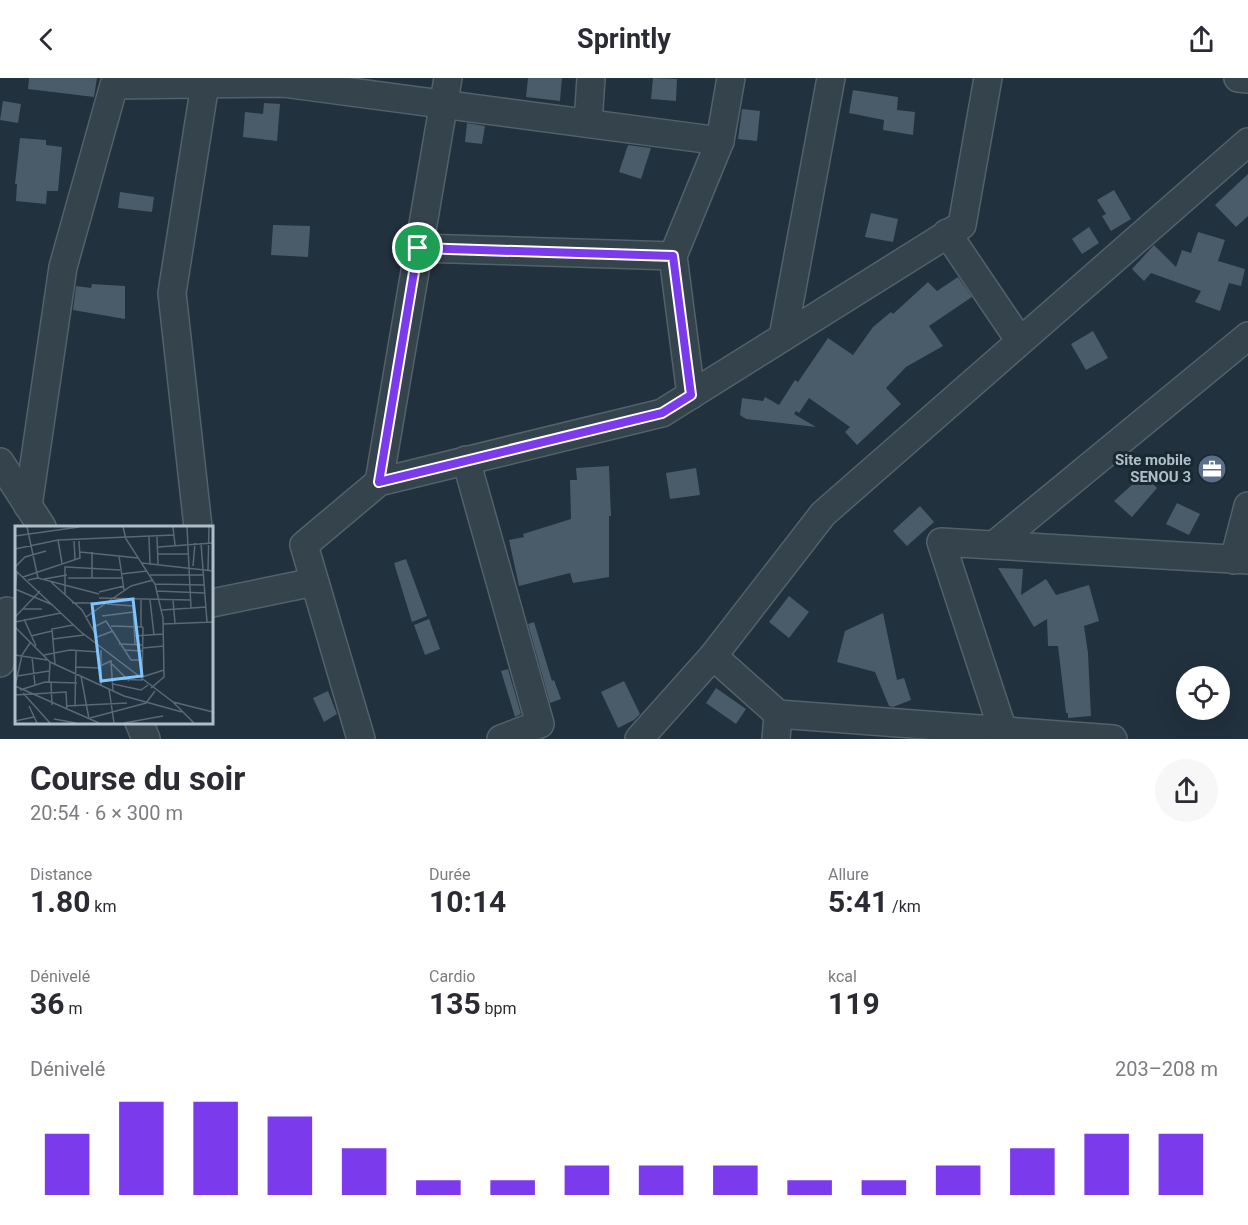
<!DOCTYPE html>
<html lang="fr">
<head>
<meta charset="utf-8">
<style>
	body { margin:0; font-family:Roboto,sans-serif; background:#f7f7f7; color:#2b2b33; height:100vh; display:flex; flex-direction:column; font-size:22px; white-space:nowrap }
	* { box-sizing:border-box; margin:0 }
	p { font-size:20px; color:#7c7c81 }
	.icon { flex:none; width:33px; height:33px; fill:none; stroke:currentColor; stroke-width:2; stroke-linecap:round; stroke-linejoin:round }
	.map { position:relative; height:661px; overflow:hidden }
	.panel { display:flex; flex-direction:column; background:#fff; flex:1 }
	.panel>* { flex:none }
	.tools { position:absolute; left:1176px; top:588px; display:grid; gap:12px }
	.tools a { display:grid; place-items:center; width:54px; height:54px; border-radius:50%; background:#fff; box-shadow:0 6px 24px #0002; font-size:30px }
	.pin { position:absolute; display:grid; place-items:center; width:51px; height:51px; color:#fff; margin:-26px; border:3px solid #fff; border-radius:50%; box-shadow:0 2px 6px #0007 }
	.round { display:grid; place-items:center; flex:none; width:63px; height:63px; border-radius:32px; background:#f7f7f7 }
	.summary { display:flex; align-items:center; justify-content:space-between; height:102px; padding:0 30px }
	h1 { font-size:33px; font-weight:700; line-height:45px }
	.stats { display:grid; grid-template-columns:repeat(3,1fr); gap:9px; height:102px; padding:6px 30px }
	.stats div { display:grid; align-content:center }
	.stats b { font-size:30px; font-weight:700 }
	.stats small { font-size:16px; font-weight:400 }
	.stats p { font-size:16px }
	.chart { height:168px; padding:12px 30px }
	.chart p { display:flex; justify-content:space-between }
	.chart svg { width:100%; height:108px; margin-top:6px; stroke:#7c3aed; stroke-width:6 }
	header { display:flex; justify-content:space-between; align-items:center; height:78px; padding:0 30px; background:#fff; font-size:27px; font-weight:700 }
	.map>svg:first-child { display:block }
	.building { fill:#4a5c69 }
	.lines { fill:none; stroke-linecap:round; stroke-linejoin:round }
	.minor-casing { stroke:#53616b; stroke-width:30 }
	.minor { stroke:#35434d; stroke-width:27 }
	.route-casing { stroke:#fff; stroke-width:12 }
	.route { stroke:#7c3aed; stroke-width:8 }
	.labels { text-anchor:middle; dominant-baseline:central; stroke-width:6; stroke-linejoin:round; paint-order:stroke }
	.poi-label { font-size:15px; font-weight:bold; fill:#b0bec9; stroke:#1a2832; text-anchor:end }
	.inset-road { fill:none; stroke:#5a6975; stroke-width:1.5 }
	.view { fill:#7fc4ff; fill-opacity:0.15; stroke:#7fc4ff; stroke-width:3 }
	.inset-edge { fill:none; stroke:#b0bec9; stroke-width:3 }
</style>
</head>
<body>
<header><svg class="icon" aria-label="back" viewBox="0 0 24 24"><path d="M15 5l-7 7 7 7"/></svg>Sprintly<svg class="icon" aria-label="share" viewBox="0 0 24 24"><path d="M12 15V3M7 8l5-5 5 5M5 13v7h14v-7"/></svg></header>
<div class="map">
<svg width="1248" height="661" viewBox="0 0 1248 661">
	<rect width="100%" height="100%" fill="#21313d"/>
	<g class="building">
		<path d="M29,0H97L94,19L28,11Z"/>
		<path d="M528,0H562L560,23L526,19Z"/>
		<path d="M653,0L677,1L676,23L651,21Z"/>
		<path d="M853,12L898,19L897,32L915,34L913,57L883,52L884,42L849,35Z"/>
		<path d="M3,23L21,26L18,45L0,42Z"/>
		<path d="M264,25L280,26L277,63L243,59L245,34L263,36Z"/>
		<path d="M742,31L760,33L757,63L738,61Z"/>
		<path d="M467,45L485,48L482,66L465,64Z"/>
		<path d="M20,60L46,62V67L62,69L58,113H47L46,126L16,123L17,106H15Z"/>
		<path d="M628,67L651,70L641,101L619,94Z"/>
		<path d="M1248,96V138L1236,149L1215,127Z"/>
		<path d="M1114,112L1131,141L1111,153L1102,138L1106,136L1097,122Z"/>
		<path d="M120,114L154,119L152,134L118,130Z"/>
		<path d="M871,135L898,141L893,164L865,159Z"/>
		<path d="M273,147L310,148L308,179L271,177Z"/>
		<path d="M1089,149L1099,165L1082,176L1072,161Z"/>
		<path d="M1198,154L1225,162L1218,183L1245,191L1241,208L1229,205L1220,233L1195,224L1201,213L1151,195L1144,203L1132,191L1154,167L1176,189L1182,172L1191,175Z"/>
		<path d="M958,199L972,219L929,248L943,268L906,289L886,310L901,326L857,367L845,354L850,349L809,320L799,335L796,333L794,336L816,349L746,341L740,337L742,320L763,323L765,319L779,327L795,302L798,304L828,260L853,277L873,249L891,234L893,236L928,204L937,213Z"/>
		<path d="M92,206L125,208V241L73,232L76,208L91,210Z"/>
		<path d="M1093,253L1108,280L1086,292L1071,266Z"/>
		<path d="M609,388L611,438H609V499L573,505L570,495L519,508L509,462L524,459L523,456L571,441L570,402H577L576,390Z"/>
		<path d="M696,390L700,417L670,421L666,395Z"/>
		<path d="M1144,396L1157,410L1132,439L1114,423Z"/>
		<path d="M1177,425L1200,436L1189,457L1166,446Z"/>
		<path d="M920,428L934,444L907,468L893,453Z"/>
		<path d="M406,481L427,538L412,544L394,485Z"/>
		<path d="M998,490L1023,491L1021,517L1046,501L1056,517L1089,507L1099,543L1084,548L1088,575L1091,638L1068,640V635H1066L1058,568H1048L1047,541L1034,549Z"/>
		<path d="M789,518L809,534L789,560L769,544Z"/>
		<path d="M883,535L897,602L904,600L911,622L893,629L889,628L875,594L837,584L845,553Z"/>
		<path d="M429,541L440,571L425,577L414,547Z"/>
		<path d="M534,544L552,603L554,602L561,621L550,625L528,546Z"/>
		<path d="M508,591L521,636L515,639L501,593Z"/>
		<path d="M624,603L640,636L634,642L618,650L601,614Z"/>
		<path d="M716,610L746,631L736,646L706,625Z"/>
		<path d="M328,613L337,636L324,644L313,620Z"/>
	</g>
	<g class="lines">
		<g class="minor-casing">
			<g id="minor">
				<path d="M1238,0L1248,1"/>
				<path d="M588,45L591,0"/>
				<path d="M947,155L1020,263"/>
				<path d="M419,170L673,178"/>
				<path d="M783,259L831,0"/>
				<path d="M691,317L673,178L720,63L731,0"/>
				<path d="M466,382L540,646L501,661"/>
				<path d="M0,384L42,449"/>
				<path d="M379,404L448,0"/>
				<path d="M28,428L63,189L114,7L283,5L720,63"/>
				<path d="M198,449L172,215L205,6"/>
				<path d="M994,467L1248,258"/>
				<path d="M1234,482L1248,428"/>
				<path d="M212,525L314,504"/>
				<path d="M713,578L778,636L1113,661"/>
				<path d="M0,585L7,533"/>
				<path d="M139,644L146,661"/>
				<path d="M1003,653L941,464L1248,482"/>
				<path d="M361,661L304,467L379,404L662,335L962,147L988,0"/>
				<path d="M639,661L713,578L823,436L1248,64"/>
				<path d="M776,661L778,636"/>
			</g>
		</g>
		<use href="#minor" class="minor"/>
	</g>
	<g class="lines">
		<g class="route-casing">
			<path id="route" d="M418,170L673,178L691,317L662,335L379,404Z"/>
		</g>
		<use href="#route" class="route"/>
	</g>
	<defs>
		<g id="office-disc" transform="scale(1.5)"><circle r="9.5" fill="#5c6f8a" stroke="#1a2832"/><path d="M-6-3h4V-5.5h4V-3h4V5H-6ZM-1-4.5V-3h2v-1.5ZM-6 0V1H6V0Z" fill="#fff"/></g>
	</defs>
	<g fill-rule="evenodd">
		<use href="#office-disc" x="1212" y="391"/>
	</g>
	<g class="labels">
		<g class="poi-label">
			<text x="1191" y="382">Site mobile<tspan x="1191" dy="17">SENOU 3</tspan></text>
		</g>
	</g>
	<g transform="translate(15 448)">
		<rect width="198" height="198" fill="#21313d"/>
		<path class="inset-road" d="M12,1L23,52M108,1L111,13L140,58L148,92L149,151L136,162M158,1L160,19M172,1L176,82M0,10L64,1M134,11L135,38M142,11L143,38M43,14L47,37M59,15L60,33M186,17L192,96M143,21L198,17M0,23L43,14L159,9M65,26L123,32M143,28H174M104,30L109,64M127,37L198,45M178,40L180,17M0,41L10,31L31,25M51,41L105,44M0,44L66,106L158,176L179,197M193,44L194,1M106,48L132,45M135,49H188M8,51L65,32L64,15M53,52H107M77,52V26M29,53L52,49M13,54L23,52L84,68M36,56L67,84L82,111L98,105M140,58L189,59M0,63L38,79M0,64L2,46M142,65L189,67M84,66L109,60M50,69V40M84,72L175,74M126,73V101M135,74L139,109M158,74L160,97M57,77H85M92,78L118,80L120,118M8,83H27M147,84L191,81M87,90L119,86M0,91L25,65M71,91L116,60L138,54M9,93L21,120M0,96L46,87M148,98L198,96M96,100L128,101M0,101L35,136L109,170L167,186M77,102L91,95L116,134H128M16,110L37,105M120,110L148,108M38,113L69,109M104,118L128,119M128,122L149,120M86,124V159M109,124L128,125M0,129L32,134M29,129L55,124L84,126M17,131L20,159M40,138L37,103L58,99M97,138L114,155M85,140L96,135L98,165M61,141L85,142M2,150L34,145M66,150L74,193M127,151L149,144M97,153L127,154L128,101M34,156L35,136M36,156L37,179M98,158L126,164L133,159M0,160L84,197M0,160L7,129L15,117M94,163L99,197M5,164L30,156L62,157M8,167L35,197M0,169L51,166L52,184M158,176L198,186M14,180L22,197M51,180L112,177M60,181L61,125M75,192L131,177L140,165M39,193L61,197M0,195L19,191M109,197L148,190"/>
		<path class="view" d="M118,73L127,150L86,155L77,78Z"/>
		<rect width="198" height="198" class="inset-edge"/>
	</g>
</svg>
<div class="tools">
<a><svg class="icon" aria-label="locate" viewBox="0 0 24 24"><circle cx="12" cy="12" r="6"/><path d="M12 2v4M12 18v4M2 12h4M18 12h4"/></svg></a>
</div>
<div class="pin" style="left:418px;top:170px;background:#1e9e55"><svg class="icon" aria-label="arrive" viewBox="0 0 24 24"><path d="M6 21V4h12l-3 4 3 4H6"/></svg></div>
</div>
<section class="panel">
<div class="summary"><div><h1>Course du soir</h1><p>20:54 · 6 × 300 m</p></div><a class="round"><svg class="icon" aria-label="share" viewBox="0 0 24 24"><path d="M12 15V3M7 8l5-5 5 5M5 13v7h14v-7"/></svg></a></div>
<div class="stats">
<div><p>Distance</p><b>1.80<small> km</small></b></div>
<div><p>Durée</p><b>10:14</b></div>
<div><p>Allure</p><b>5:41<small> /km</small></b></div>
</div>
<div class="stats">
<div><p>Dénivelé</p><b>36<small> m</small></b></div>
<div><p>Cardio</p><b>135<small> bpm</small></b></div>
<div><p>kcal</p><b>119</b></div>
</div>
<div class="chart"><p><span>Dénivelé</span>203–208 m</p>
<svg viewBox="0 0 160 44" preserveAspectRatio="none"><path d="M5 44V19M15 44V6M25 44V6M35 44V12M45 44V25M55 44V38M65 44V38M75 44V32M85 44V32M95 44V32M105 44V38M115 44V38M125 44V32M135 44V25M145 44V19M155 44V19"/></svg>
</div>
</section>
</body>
</html>
